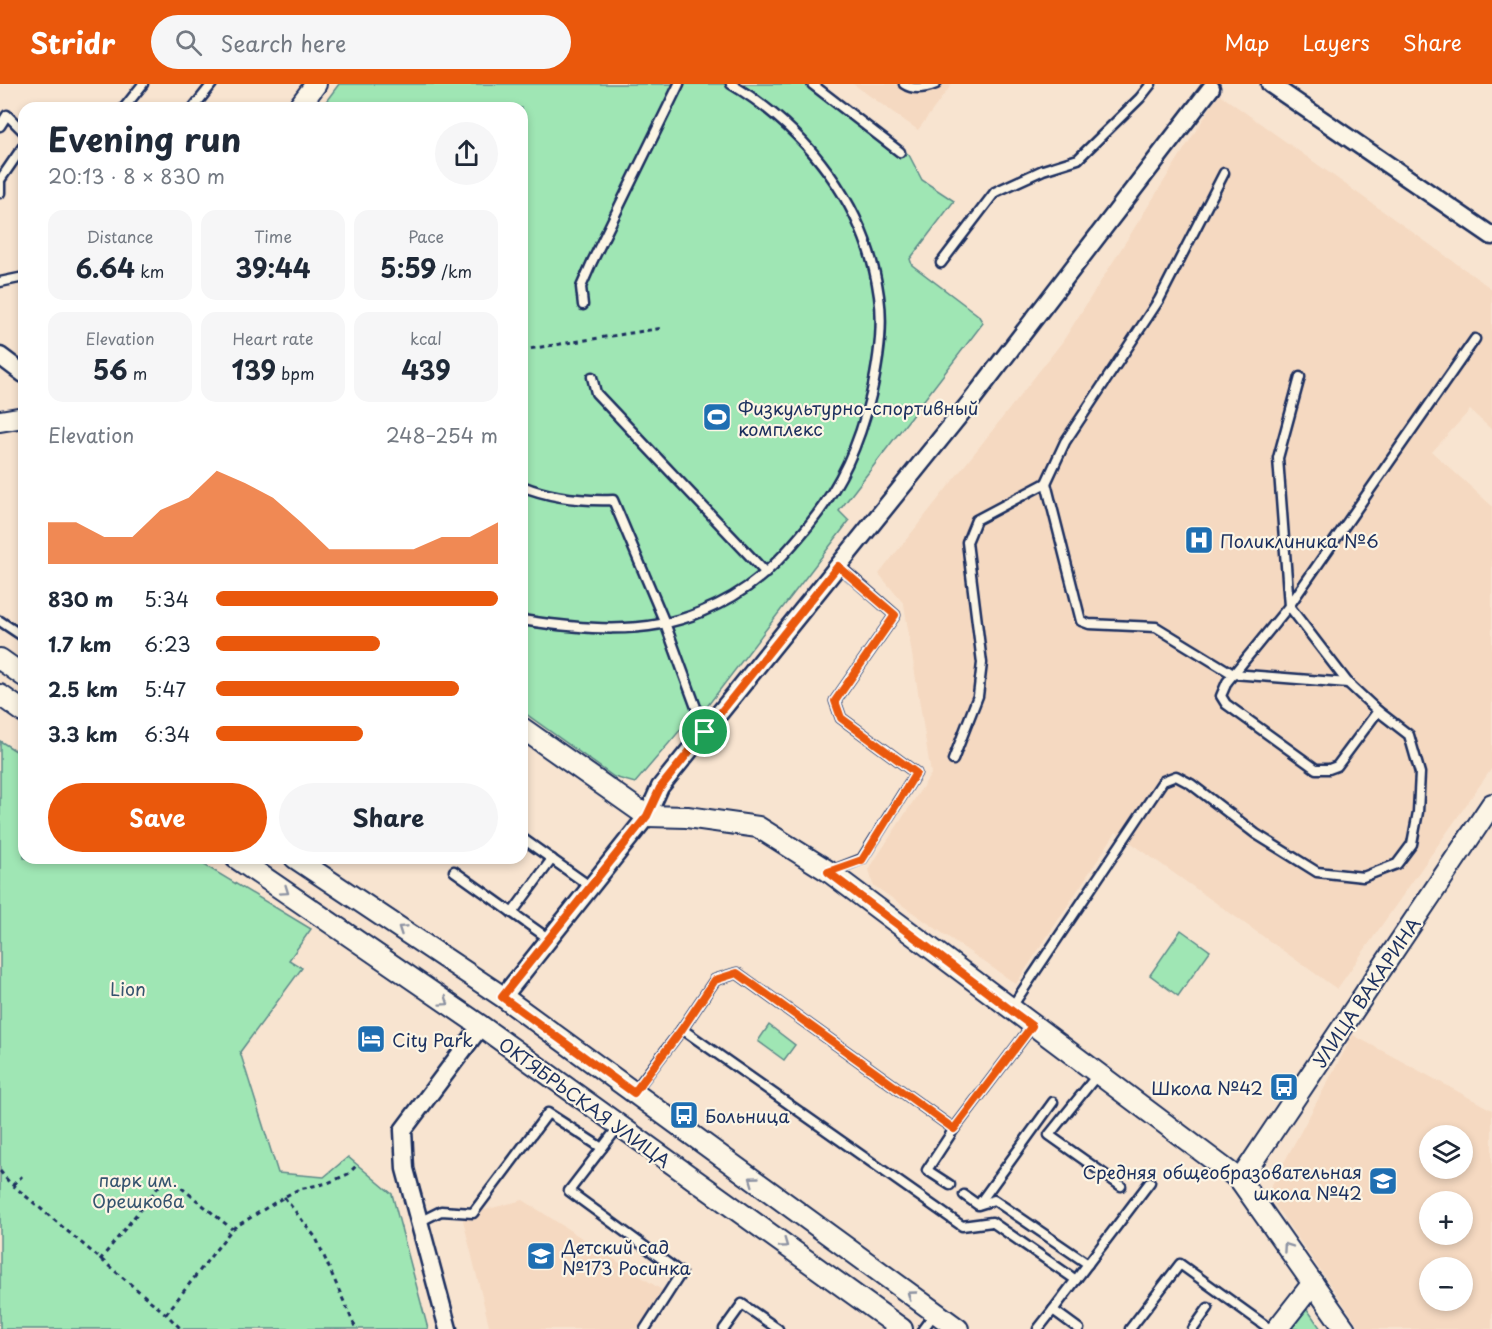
<!DOCTYPE html>
<html lang="en">
<head>
<meta charset="utf-8">
<style>
	body { margin:0; font-family:"Playpen Sans",sans-serif; background:#f6f6f7; color:#1f2937; height:100vh; display:flex; flex-direction:column; font-size:22px; white-space:nowrap }
	* { box-sizing:border-box; margin:0 }
	p { font-size:20px; color:#747a83 }
	.icon { flex:none; width:33px; height:33px; fill:none; stroke:currentColor; stroke-width:2; stroke-linecap:round; stroke-linejoin:round }
	.map { position:relative; flex:1; overflow:hidden }
	.details { position:absolute; left:18px; top:18px; width:510px; height:762px; display:flex; flex-direction:column; background:#fff; border-radius:18px; box-shadow:0 3px 9px #0003 }
	.details>* { flex:none }
	.buttons { position:absolute; left:1419px; top:1041px; display:grid; gap:12px }
	.buttons a { display:grid; place-items:center; width:54px; height:54px; border-radius:50%; background:#fff; box-shadow:0 3px 9px #0003; font-size:30px }
	.pin { position:absolute; display:grid; place-items:center; width:51px; height:51px; color:#fff; margin:-26px; border:3px solid #fff; border-radius:50%; box-shadow:0 2px 6px #0007 }
	.round { display:grid; place-items:center; flex:none; width:63px; height:63px; border-radius:32px; background:#f6f6f7 }
	.summary { display:flex; align-items:center; justify-content:space-between; height:102px; padding:0 30px }
	h1 { font-size:33px; font-weight:700; line-height:45px }
	.figures { display:grid; grid-template-columns:repeat(3,1fr); gap:9px; height:102px; padding:6px 30px }
	.figures div { display:grid; align-content:center; border-radius:15px; background:#f6f6f7; text-align:center }
	.figures b { font-size:26px; font-weight:700 }
	.figures small { font-size:16px; font-weight:400 }
	.figures p { font-size:16px }
	.chart { height:168px; padding:12px 30px }
	.chart p { display:flex; justify-content:space-between }
	.chart svg { width:100%; height:108px; margin-top:6px; fill:#ea580c; opacity:.7 }
	.button { display:flex; gap:12px; margin-top:auto; padding:12px 30px }
	.button a { flex:1; height:69px; border-radius:36px; background:#ea580c; color:#fff; font-size:24px; font-weight:700; line-height:69px; text-align:center }
	.button a+a { background:#f6f6f7; color:#1f2937 }
	ul { padding:0 30px; list-style:none; font-size:20px }
	li { display:grid; grid-template-columns:96px 72px 1fr; align-items:center; height:45px }
	li i { height:15px; border-radius:8px; background:#ea580c }
	header { display:flex; align-items:center; gap:36px; box-sizing:border-box; height:84px; padding:0 30px; background:#ea580c; color:#fff }
	header strong { font-size:28px }
	nav { display:flex; gap:33px; margin-inline-start:auto; font-size:21px }
	.search { width:420px; height:54px; background:#f6f6f7; display:flex; align-items:center; gap:15px; box-sizing:border-box; padding:0 21px; border-radius:33px; color:#747a83; font-size:22px }
	.map>svg:first-child { display:block }
	.built { fill:#f5d9c1; fill-rule:evenodd }
	.green { fill:#9fe6b4; stroke:#5d8a89; stroke-width:1.5 }
	.lines { fill:none; stroke-linecap:round; stroke-linejoin:round }
	.service-casing { stroke:#1b2f5e; stroke-width:13 }
	.minor-casing { stroke:#1b2f5e; stroke-width:21 }
	.tertiary-casing { stroke:#1b2f5e; stroke-width:24 }
	.path { stroke:#1b2f5e; stroke-width:3; stroke-dasharray:4.5 4.5; stroke-linecap:butt }
	.service { stroke:#fcf5e5; stroke-width:8 }
	.minor { stroke:#fcf5e5; stroke-width:16 }
	.tertiary { stroke:#fcf5e5; stroke-width:20 }
	.oneway { stroke:#8c92a2 }
	.route-casing { stroke:#fff; stroke-width:12 }
	.route { stroke:#ea580c; stroke-width:8 }
	.labels { text-anchor:middle; dominant-baseline:central; stroke-width:4.5; stroke-linejoin:round; paint-order:stroke }
	.poi-label { font-size:18px; fill:#1b2f5e; stroke:#fcf5e5; text-anchor:start }
	.park-label { font-size:18px; fill:#35546f; stroke:#fcf5e5 }
	.street-label { font-size:18px; fill:#1b2f5e; stroke:#fcf5e5 }
</style>
</head>
<body>
<header>
<strong>Stridr</strong>
<div class="search"><svg class="icon" aria-label="search" viewBox="0 0 24 24"><circle cx="10" cy="10" r="6"/><path d="M15 15l6 6"/></svg>Search here</div>
<nav><a>Map</a><a>Layers</a><a>Share</a></nav>
</header>
<div class="map">
<svg width="1492" height="1245" viewBox="0 0 1492 1245">
	<rect width="100%" height="100%" fill="#f8e4d0"/>
	<filter id="ink" filterUnits="userSpaceOnUse"><feTurbulence type="fractalNoise" baseFrequency=".0167" numOctaves="2"/><feDisplacementMap in="SourceGraphic" scale="12" xChannelSelector="R" yChannelSelector="G"/><feConvolveMatrix kernelMatrix="1 2 1 2 8 2 1 2 1" color-interpolation-filters="sRGB"/></filter>
	<g filter="url(#ink)">
		<g class="built">
			<path d="M853,0H952L918,46Z"/>
			<path d="M1219,10L1492,205V346L1470,326L1432,368L1492,422V684L1337,905L1116,748L1016,900L873,801L869,785L931,690L904,520L879,490L1063,257Z"/>
			<path d="M1353,951L1492,1026V1245H1361L1267,1110ZM1430,1052H1462V1084H1430ZM1430,1118H1462V1150H1430ZM1430,1184H1462V1216H1430Z"/>
			<path d="M523,1116L671,1212L647,1245H490L462,1132Z"/>
		</g>
		<g class="green">
			<path d="M339,0H819L909,71L922,96L954,117L910,175L912,181L978,231L983,239L839,427L849,437L699,633L687,638L635,699L614,693L522,627V24H321Z"/>
			<path d="M0,657L24,672V774H193L311,845L289,876L302,884L240,968L278,1089L324,1093L348,1073L392,1110L428,1245H0Z"/>
			<path d="M1181,846L1210,867L1178,912L1150,891Z"/>
			<path d="M769,941L795,961L784,976L758,957Z"/>
			<path d="M1307,1225L1321,1245H1291Z"/>
		</g>
		<g class="lines">
			<g class="service-casing">
				<g id="service">
					<path d="M812,0L900,68"/>
					<path d="M904,0C914,7 926,4 936,0"/>
					<path d="M124,24L143,0"/>
					<path d="M193,24L212,0"/>
					<path d="M0,42L7,31L24,48"/>
					<path d="M0,96L24,61"/>
					<path d="M0,99V109"/>
					<path d="M941,179L995,108L1043,86L1078,75L1140,14L1151,0"/>
					<path d="M0,198L24,193"/>
					<path d="M583,221L581,203L592,178L679,0"/>
					<path d="M592,293L596,309L766,489"/>
					<path d="M1046,399L1065,358L1159,216L1224,89"/>
					<path d="M522,402C551,414 582,417 613,416L665,539L705,648"/>
					<path d="M522,536C580,545 645,552 701,528C750,508 776,482 809,441C841,401 859,361 871,311C878,280 884,245 879,212C867,123 807,45 731,0"/>
					<path d="M0,537L24,553"/>
					<path d="M1378,627L1337,682L1329,685H1316L1226,620L1221,612L1227,598L1289,522L1475,255"/>
					<path d="M953,676L978,612L982,579L967,458L976,436L1046,399L1081,537L1089,540L1156,543L1233,590L1348,599"/>
					<path d="M522,754L591,803"/>
					<path d="M454,787L549,855"/>
					<path d="M831,787L862,775L916,689L841,634L835,617L895,531L839,482"/>
					<path d="M512,829L552,775"/>
					<path d="M1011,924L1163,697L1176,692L1191,700L1256,750L1317,788L1363,793L1397,780L1412,760L1418,728L1420,689L1409,651L1378,627L1348,599L1289,522L1278,374L1300,293"/>
					<path d="M682,945L715,896L737,889L954,1045L1032,942"/>
					<path d="M1098,990L1049,1051L1121,1102"/>
					<path d="M634,1008L682,945L962,1142L992,1138L1076,1196"/>
					<path d="M619,1042L569,1107L681,1189L645,1245"/>
					<path d="M950,1101L927,1086L954,1045"/>
					<path d="M964,1111L978,1121L994,1116L1088,1180"/>
					<path d="M979,1120L1053,1018"/>
					<path d="M419,1138L441,1127L473,1129L548,1029L602,1064"/>
					<path d="M1053,1226L1150,1098"/>
					<path d="M724,1245L742,1220L778,1245"/>
					<path d="M923,1245L935,1229"/>
					<path d="M1038,1245L1053,1226L1079,1245"/>
					<path d="M1130,1245L1180,1180L1270,1245"/>
					<path d="M1193,1245L1208,1224"/>
				</g>
			</g>
			<g class="minor-casing">
				<g id="minor">
					<path d="M1270,0L1492,152"/>
					<path d="M0,272L24,290"/>
					<path d="M503,913L647,732L660,703L971,317L1211,4"/>
					<path d="M448,1245L405,1085L403,1046L481,942"/>
				</g>
			</g>
			<g class="tertiary-casing">
				<g id="tertiary">
					<path d="M298,24L316,0"/>
					<path d="M0,337L24,333"/>
					<path d="M0,575L24,592"/>
					<path d="M0,611L24,628"/>
					<path d="M522,644L647,732L687,733L758,743L828,787L1240,1096L1345,1245"/>
					<path d="M236,774L481,942L902,1245"/>
					<path d="M295,774L503,913L958,1245"/>
					<path d="M1240,1096L1492,720"/>
					<path d="M1277,1245L1313,1199"/>
				</g>
			</g>
			<g class="path">
				<path d="M522,266L663,244"/>
				<path d="M0,1087L9,1098L166,1230L181,1245"/>
				<path d="M13,1101L22,1092"/>
				<path d="M284,1113L316,1154L356,1245"/>
				<path d="M100,1176L167,1092L232,1145"/>
				<path d="M166,1230L232,1145L284,1113L299,1105L328,1099L348,1090L357,1081"/>
			</g>
			<use href="#service" class="service"/>
			<use href="#minor" class="minor"/>
			<use href="#tertiary" class="tertiary"/>
		</g>
		<defs><path id="oneway-chevron" d="M-2-3.5L2.5 0L-2 3.5" fill="none" stroke-width="1.6" stroke-linecap="round" stroke-linejoin="round" transform="scale(1.5)"/></defs>
		<g class="oneway">
			<use href="#oneway-chevron" transform="translate(285 807) rotate(35)"/>
			<use href="#oneway-chevron" transform="translate(402 845) rotate(-146)"/>
			<use href="#oneway-chevron" transform="translate(445 918) rotate(35)"/>
			<use href="#oneway-chevron" transform="translate(753 1096) rotate(-144)"/>
			<use href="#oneway-chevron" transform="translate(784 1160) rotate(36)"/>
			<use href="#oneway-chevron" transform="translate(1287 1163) rotate(-125)"/>
			<use href="#oneway-chevron" transform="translate(911 1211) rotate(-144)"/>
		</g>
	</g>
	<g class="lines" filter="url(#ink)">
		<g class="route-casing">
			<path id="route" d="M838,482L895,531L835,617L841,634L916,689L862,776L828,788L1032,942L954,1045L737,889L715,896L682,945L634,1009L502,913L647,732L660,704Z"/>
		</g>
		<use href="#route" class="route"/>
	</g>
	<defs>
		<g id="stadium-square" transform="scale(1.5)"><rect x="-9" y="-9" width="18" height="18" rx="4" fill="#1f6fb2" stroke="#fcf5e5"/><path d="M0-5a6.5 5 0 1 0 0 10a6.5 5 0 1 0 0-10ZM-3.5-1.8h7v3.6h-7Z" fill="#fff"/></g>
		<g id="hospital-square" transform="scale(1.5)"><rect x="-9" y="-9" width="18" height="18" rx="4" fill="#1f6fb2" stroke="#fcf5e5"/><path d="M-5-5h3v3.5h4V-5h3V5h-3V1.5h-4V5h-3Z" fill="#fff"/></g>
		<g id="hotel-square" transform="scale(1.5)"><rect x="-9" y="-9" width="18" height="18" rx="4" fill="#1f6fb2" stroke="#fcf5e5"/><path d="M-6-4.5h1.5V1H6V5H4.5V3h-9V5H-6ZM-4 0a1.8 1.8 0 1 1 3.6 0ZM.5 0V-2.5h3Q6-2.5 6 0Z" fill="#fff"/></g>
		<g id="bus-square" transform="scale(1.5)"><rect x="-9" y="-9" width="18" height="18" rx="4" fill="#1f6fb2" stroke="#fcf5e5"/><path d="M-5-6H5V4H4V6H2V4H-2V6H-4V4H-5ZM-3.5-4V0h7V-4ZM-3.5 1.2v1.5H-2V1.2ZM2 1.2v1.5H3.5V1.2Z" fill="#fff"/></g>
		<g id="school-square" transform="scale(1.5)"><rect x="-9" y="-9" width="18" height="18" rx="4" fill="#1f6fb2" stroke="#fcf5e5"/><path d="M0-5L7-2L0 1L-7-2ZM-4 1L0 2.5L4 1V4Q0 6-4 4Z" fill="#fff"/></g>
	</defs>
	<g fill-rule="evenodd">
		<use href="#stadium-square" x="717" y="333"/>
		<use href="#hospital-square" x="1199" y="456"/>
		<use href="#hotel-square" x="371" y="955"/>
		<use href="#bus-square" x="1284" y="1003"/>
		<use href="#bus-square" x="684" y="1031"/>
		<use href="#school-square" x="1383" y="1097"/>
		<use href="#school-square" x="541" y="1172"/>
	</g>
	<g class="labels">
		<g class="poi-label">
			<text x="738" y="323">Физкультурно-спортивный<tspan x="738" dy="21">комплекс</tspan></text>
			<text x="1220" y="456">Поликлиника №6</text>
			<text x="392" y="955">City Park</text>
			<text x="1263" y="1003" text-anchor="end">Школа №42</text>
			<text x="705" y="1031">Больница</text>
			<text x="1362" y="1087" text-anchor="end">Средняя общеобразовательная<tspan x="1362" dy="21">школа №42</tspan></text>
			<text x="562" y="1162">Детский сад<tspan x="562" dy="21">№173 Росинка</tspan></text>
		</g>
		<g class="park-label">
			<text x="128" y="904">Lion</text>
			<text x="138" y="1095">парк им.<tspan x="138" dy="21">Орешкова</tspan></text>
		</g>
		<g class="street-label">
			<text transform="translate(1366 908) rotate(-56)">УЛИЦА ВАКАРИНА</text>
			<text transform="translate(585 1018) rotate(36)">ОКТЯБРЬСКАЯ УЛИЦА</text>
		</g>
	</g>
</svg>
<div class="buttons">
<a><svg class="icon" aria-label="layers" viewBox="0 0 24 24"><path d="M12 4l9 5-9 5-9-5zM3 14l9 5 9-5"/></svg></a>
<a>+</a>
<a>−</a>
</div>
<div class="pin" style="left:705px;top:648px;background:#1e9e55"><svg class="icon" aria-label="arrive" viewBox="0 0 24 24"><path d="M6 21V4h12l-3 4 3 4H6"/></svg></div>
<section class="details">
<div class="summary"><div><h1>Evening run</h1><p>20:13 · 8 × 830 m</p></div><a class="round"><svg class="icon" aria-label="share" viewBox="0 0 24 24"><path d="M12 15V3M7 8l5-5 5 5M5 13v7h14v-7"/></svg></a></div>
<div class="figures">
<div><p>Distance</p><b>6.64<small> km</small></b></div>
<div><p>Time</p><b>39:44</b></div>
<div><p>Pace</p><b>5:59<small> /km</small></b></div>
</div>
<div class="figures">
<div><p>Elevation</p><b>56<small> m</small></b></div>
<div><p>Heart rate</p><b>139<small> bpm</small></b></div>
<div><p>kcal</p><b>439</b></div>
</div>
<div class="chart"><p><span>Elevation</span>248–254 m</p>
<svg viewBox="0 0 160 44" preserveAspectRatio="none"><path d="M0 44V27L10 27L20 33L30 33L40 22L50 17L60 6L70 11L80 17L90 27L100 38L110 38L120 38L130 38L140 33L150 33L160 27V44z"/></svg>
</div>
<ul>
<li><b>830 m</b>5:34<i style="width:100%"></i></li>
<li><b>1.7 km</b>6:23<i style="width:58%"></i></li>
<li><b>2.5 km</b>5:47<i style="width:86%"></i></li>
<li><b>3.3 km</b>6:34<i style="width:52%"></i></li>
</ul>
<div class="button"><a>Save</a><a>Share</a></div>
</section>
</div>
</body>
</html>
